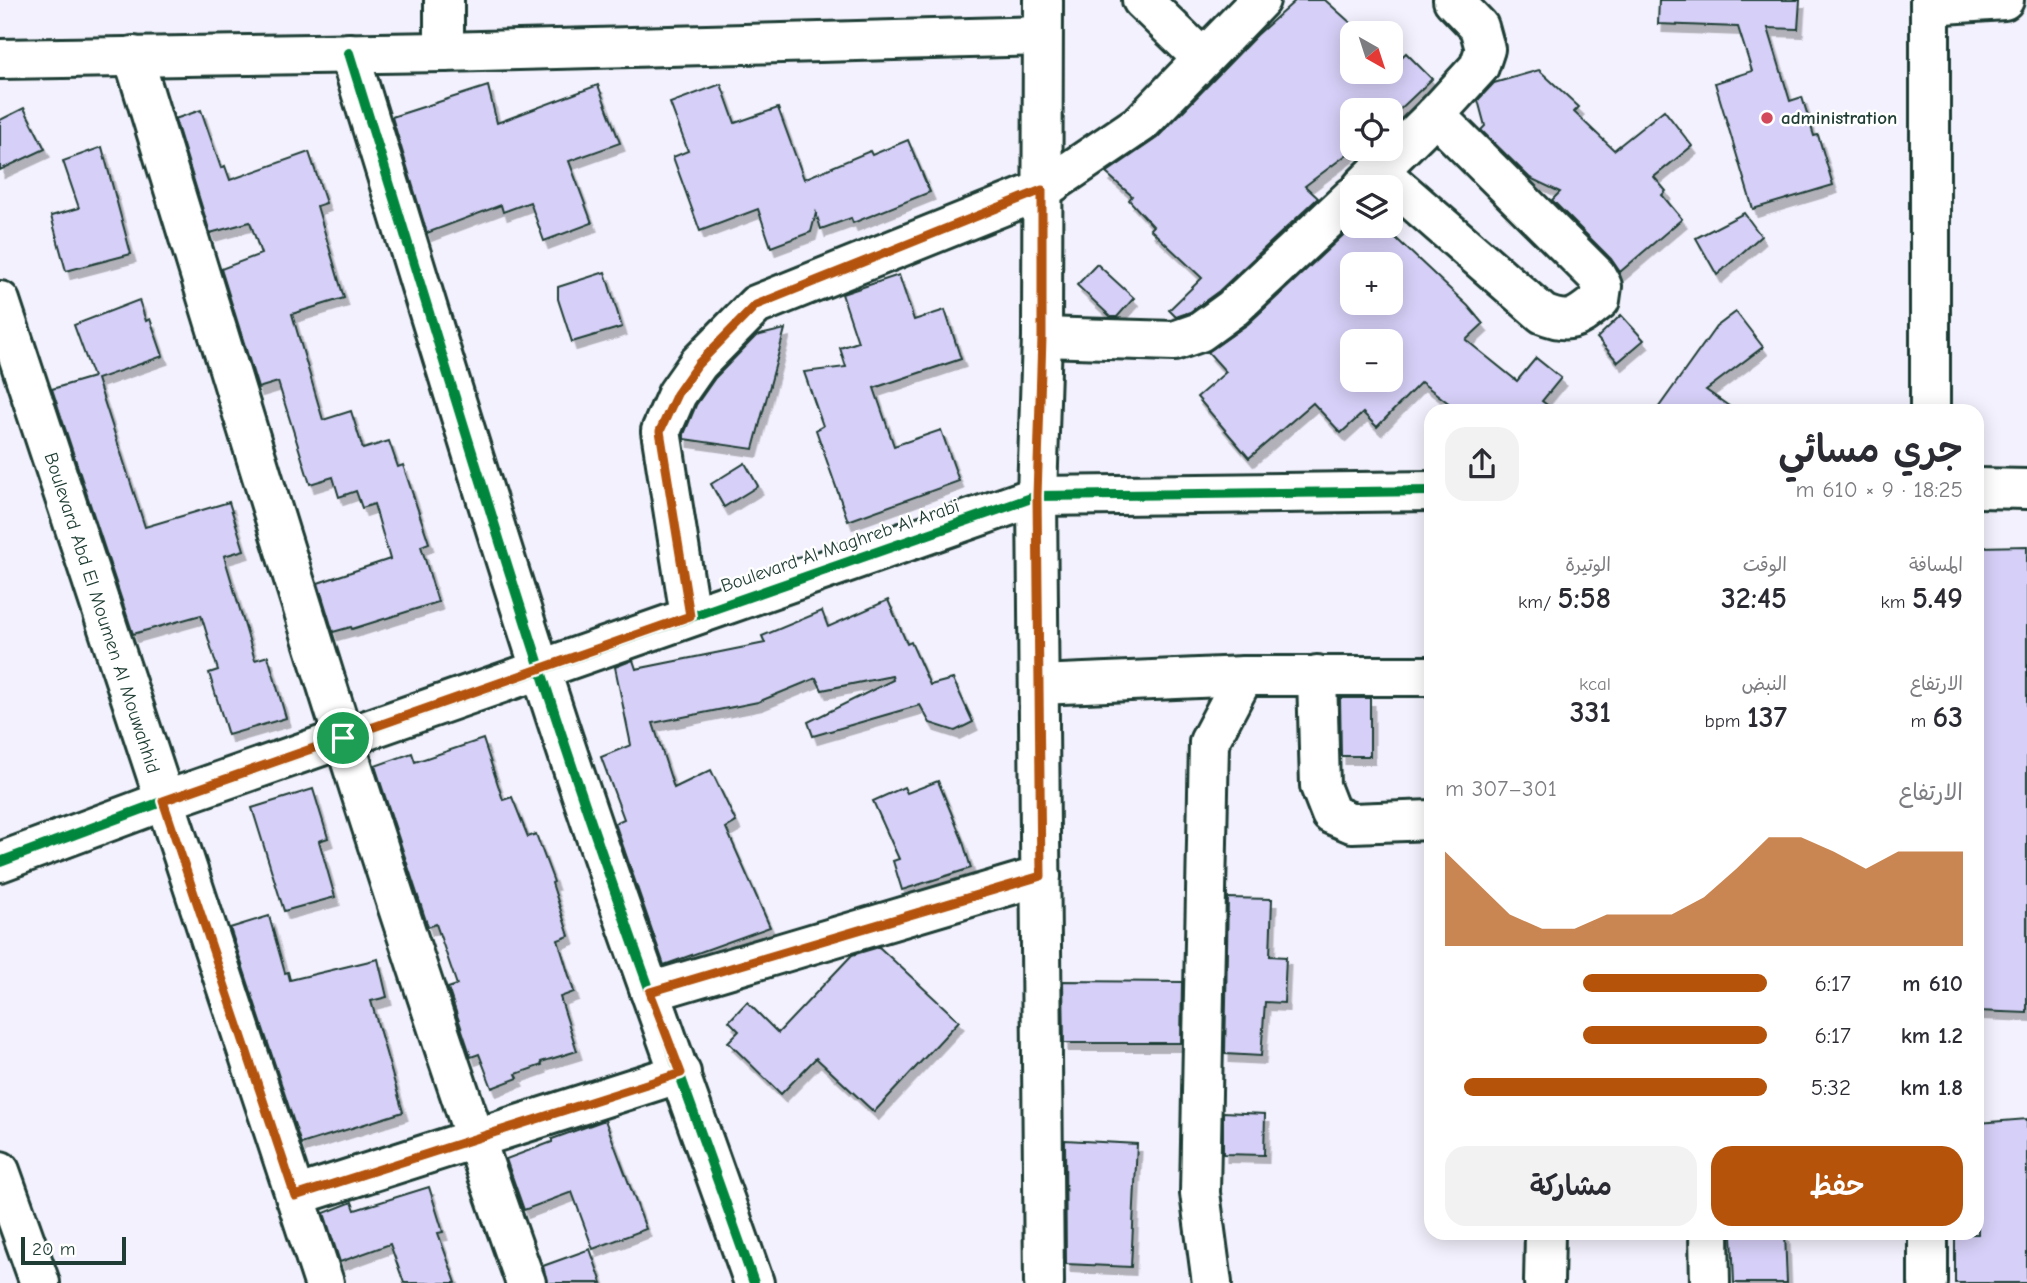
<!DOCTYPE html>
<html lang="ar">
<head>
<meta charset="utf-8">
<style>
	body { margin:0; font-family:"Comic Neue","Playpen Sans Arabic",sans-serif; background:#f2f2f3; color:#2b2b33; direction:rtl; height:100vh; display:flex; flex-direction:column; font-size:26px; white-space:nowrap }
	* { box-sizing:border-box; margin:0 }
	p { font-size:23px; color:#7c7c81 }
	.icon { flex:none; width:38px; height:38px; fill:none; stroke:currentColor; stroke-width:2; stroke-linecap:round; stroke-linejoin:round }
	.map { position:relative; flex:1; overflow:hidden; direction:ltr }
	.panel { position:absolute; left:1424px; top:404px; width:560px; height:836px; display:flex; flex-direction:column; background:#fff; border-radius:21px; box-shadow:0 4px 18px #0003; direction:rtl }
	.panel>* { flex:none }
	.needle { width:46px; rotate:141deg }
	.buttons { position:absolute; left:1340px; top:21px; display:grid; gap:14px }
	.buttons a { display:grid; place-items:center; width:63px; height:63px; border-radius:14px; background:#fff; box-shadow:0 4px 18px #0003; font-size:35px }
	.scale { position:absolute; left:21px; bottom:18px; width:105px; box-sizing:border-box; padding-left:7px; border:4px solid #1f3d34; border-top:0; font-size:19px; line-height:24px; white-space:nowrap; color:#1f3d34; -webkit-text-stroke:5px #fff; paint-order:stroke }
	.pin { position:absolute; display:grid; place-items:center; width:60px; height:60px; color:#fff; margin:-30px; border:4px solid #fff; border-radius:50%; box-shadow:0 2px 7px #0007 }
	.round { display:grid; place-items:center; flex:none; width:74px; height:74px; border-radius:21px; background:#f2f2f3 }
	.summary { display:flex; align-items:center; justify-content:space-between; height:119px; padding:0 21px }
	h1 { font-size:38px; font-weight:600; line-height:52px }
	.stats { display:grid; grid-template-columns:repeat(3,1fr); gap:10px; height:119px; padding:7px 21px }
	.stats div { display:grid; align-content:center }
	.stats b { font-size:30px; font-weight:600 }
	.stats small { font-size:19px; font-weight:400 }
	.stats p { font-size:19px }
	.chart { height:196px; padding:14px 21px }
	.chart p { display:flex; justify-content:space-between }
	.chart svg { width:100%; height:126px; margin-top:7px; fill:#b45309; opacity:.7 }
	.cta { display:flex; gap:14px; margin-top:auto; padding:14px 21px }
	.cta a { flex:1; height:80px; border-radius:21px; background:#b45309; color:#fff; font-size:28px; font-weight:600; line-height:80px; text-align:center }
	.cta a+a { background:#f2f2f3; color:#2b2b33 }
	ul { padding:0 21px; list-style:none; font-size:23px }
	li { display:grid; grid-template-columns:112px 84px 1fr; align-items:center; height:52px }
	li i { height:18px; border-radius:9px; background:#b45309 }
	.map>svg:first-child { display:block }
	.building { fill:#d6cff7; stroke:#1f3d34; stroke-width:2; fill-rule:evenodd; filter:url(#shadow) }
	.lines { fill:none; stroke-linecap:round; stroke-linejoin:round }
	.minor-casing { stroke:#1f3d34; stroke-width:44 }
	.minor { stroke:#fff; stroke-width:38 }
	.cycleway-casing { stroke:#fff; stroke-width:15 }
	.cycleway { stroke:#00873e; stroke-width:10 }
	.route-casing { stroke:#fff; stroke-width:14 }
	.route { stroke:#b45309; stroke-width:9 }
	.poi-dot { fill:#d1495b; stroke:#fff; stroke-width:2.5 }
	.labels { text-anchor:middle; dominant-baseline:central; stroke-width:5; stroke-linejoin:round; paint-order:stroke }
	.poi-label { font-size:19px; font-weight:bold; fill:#1f3d34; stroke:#fff; text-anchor:start }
	.street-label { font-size:19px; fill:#1f3d34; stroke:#fff }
</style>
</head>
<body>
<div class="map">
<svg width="2027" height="1283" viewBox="0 0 2027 1283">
	<defs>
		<filter id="shadow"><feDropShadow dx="4.5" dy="8" stdDeviation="0" flood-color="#0004"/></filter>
	</defs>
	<rect width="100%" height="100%" fill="#f3f1fd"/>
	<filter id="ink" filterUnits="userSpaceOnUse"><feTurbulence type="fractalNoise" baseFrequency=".0143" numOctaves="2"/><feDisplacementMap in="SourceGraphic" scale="14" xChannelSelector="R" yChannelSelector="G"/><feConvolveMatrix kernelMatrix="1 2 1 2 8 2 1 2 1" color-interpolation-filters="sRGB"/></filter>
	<g filter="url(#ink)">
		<g class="building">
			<path d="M1296,0H1325L1362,33H1353V72H1391V60L1395,63L1406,53L1432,79L1391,118V110H1353L1354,149L1305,186L1318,198L1219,291L1190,312L1176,317L1169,310L1202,278L1150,229L1153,226L1129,200L1132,196L1106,173L1157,138L1257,35Z"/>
			<path d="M1659,0H1800L1798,29L1768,28L1790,101L1802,97L1814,136L1818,135L1833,185L1753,209L1715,83L1752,71L1738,27L1658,24Z"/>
			<path d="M1539,70L1579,107L1574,112L1614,150L1664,110L1692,146L1654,177L1666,191L1662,195L1682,219L1620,272L1611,259L1552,200L1560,192L1530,178L1481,130L1485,126L1478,100L1494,83Z"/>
			<path d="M721,84L735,123L778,108L804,179L870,151L872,155L908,140L930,192L853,223L851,218L821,229L816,213L811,232L771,247L758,209L700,231L673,157L688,151L670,103Z"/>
			<path d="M598,85L620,143L569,161L592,223L544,241L530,202L503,212L501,205L427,233L392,117L488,86L497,123Z"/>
			<path d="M24,108L45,149L0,170V120Z"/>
			<path d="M201,110L221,168L225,166L230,180L309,152L326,203L317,206L344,298L292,314L323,420L351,411L363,449L389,441L398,467L403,465L429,543L421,546L438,602L352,629L351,627L333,632L318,583L390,559L374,504L362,508L356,491L339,497L333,477L310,484L278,382L258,388L221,269L261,254L250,222L210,233L175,119Z"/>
			<path d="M102,147L131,254L66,271L51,216L79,208L63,161Z"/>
			<path d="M1744,213L1761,236L1717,275L1696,238Z"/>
			<path d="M1353,226H1383L1468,306L1483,324L1466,340L1517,381L1536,358L1561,378L1542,401L1555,411H1459L1421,382L1377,427L1363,413L1341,433L1313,403L1249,458L1197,397L1226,372L1208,352L1248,324ZM1353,264H1391V303H1353ZM1353,341H1391V380H1353Z"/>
			<path d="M1097,264L1134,298L1117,317H1111L1077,285Z"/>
			<path d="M605,272L622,327L572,342L558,299V287Z"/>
			<path d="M899,275L914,320L945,310L961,359L874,388L894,446L941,430L959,481L848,521L816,430L823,426L804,372L846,367L840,348L858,342L842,294Z"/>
			<path d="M139,300L146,321L150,319L163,356L97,379L145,527L229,502L244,550L224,556L255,660L268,656L286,718L228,735L209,673L218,670L201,615L133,634L52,389L93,377L74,325Z"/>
			<path d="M1736,312L1763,347L1706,390L1736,411H1656L1716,327Z"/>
			<path d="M1621,315L1644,340L1618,362L1597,338Z"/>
			<path d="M785,329L753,449L684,439V434L696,405L715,378L756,336Z"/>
			<path d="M745,463L758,486L724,507L711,484Z"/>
			<path d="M2027,546V1013L1978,1011V547Z"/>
			<path d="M888,600L907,644L911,642L930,685L953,679L973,722L955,731L930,723L920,705L813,736L808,722L893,680L892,676L822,690L816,678L758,702L653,723L674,788L711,770L736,822L726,828L770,927L664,965L615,823L624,819L601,757L631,745L615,667L633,660L636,669L765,643L762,636L822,611L828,627Z"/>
			<path d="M1340,698H1370V756H1341Z"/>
			<path d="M483,739L503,800L512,797L528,837L536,834L554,882L552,883L569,936L558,940L574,992L560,997L577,1051L541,1062L542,1065L516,1074L518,1078L492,1088L479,1054L471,1057L448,988L457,985L436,924L428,927L375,766L412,753L415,762Z"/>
			<path d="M938,781L962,839L971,868L902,890L893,861L899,859L873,801L904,787L907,793Z"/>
			<path d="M313,789L328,838L319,841L335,897L284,911L252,808Z"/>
			<path d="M1228,898L1272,899L1270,956L1286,957L1284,1003L1265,1002L1261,1056L1225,1054Z"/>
			<path d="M269,916L285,973L288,972L290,980L378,959L387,997L371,1001L403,1112L301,1144L230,928Z"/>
			<path d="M879,947L959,1021L874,1112L816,1058L781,1094L728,1042L739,1031L729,1021L747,1002L778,1033L852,955Z"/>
			<path d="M1063,981L1182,982L1181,1043H1064Z"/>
			<path d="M1223,1112L1265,1114L1264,1155L1223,1154Z"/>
			<path d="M2027,1119V1283H1955V1234H1978V1123Z"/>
			<path d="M605,1120L646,1229L593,1249L572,1192L524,1210L506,1159L552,1142V1139Z"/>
			<path d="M1065,1140L1137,1144L1131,1267L1066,1264Z"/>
			<path d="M429,1187L443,1232L438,1233L456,1283H404L390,1244L340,1262L324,1213L352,1202L355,1210Z"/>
			<path d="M1732,1234H1785L1787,1283H1734Z"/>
			<path d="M590,1249L602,1283H547L543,1266Z"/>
		</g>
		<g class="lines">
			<g class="minor-casing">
				<g id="minor">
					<path d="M1043,0L1042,337L1037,496L1044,1283"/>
					<path d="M1142,0L1202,58"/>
					<path d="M1930,5L2004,0"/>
					<path d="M444,52V0"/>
					<path d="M349,53C413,258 474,464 540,668C606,875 682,1078 754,1283"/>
					<path d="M133,56C260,467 381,879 526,1283"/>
					<path d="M0,59L444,52L1042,36"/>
					<path d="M1379,171L1543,314C1572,326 1578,317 1600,300L1602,286L1596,275L1435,115"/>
					<path d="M1362,187L1435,115L1479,67L1485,49L1479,27L1453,0"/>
					<path d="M0,301L324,1283"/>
					<path d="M1042,337L1174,341L1200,332L1233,308L1353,196"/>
					<path d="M1930,411V0"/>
					<path d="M1978,488L2027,489"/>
					<path d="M690,616L661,431L677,394L698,364L756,305L1042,190L1141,123L1260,0"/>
					<path d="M1317,675L1320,786L1331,814L1352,823L1432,820"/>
					<path d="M1039,685L1244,676H1432"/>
					<path d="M0,862L164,801L1037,496L1432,491"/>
					<path d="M650,992L1041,876"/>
					<path d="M0,1171L40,1283"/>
					<path d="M295,1196L681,1073"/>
					<path d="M1709,1234L1710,1283"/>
					<path d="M1212,1283L1200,1193L1209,742L1244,676"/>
					<path d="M1544,1283L1545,1234"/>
					<path d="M1928,1283V1234"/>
				</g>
			</g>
			<use href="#minor" class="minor"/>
			<g class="cycleway-casing">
				<g id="cycleway">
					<path d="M349,53C413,258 474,464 540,668C606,875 682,1078 754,1283"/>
					<path d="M0,862L164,801L1037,496L1432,491"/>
				</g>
			</g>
			<use href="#cycleway" class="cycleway"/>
		</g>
	</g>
	<g class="lines" filter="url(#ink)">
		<g class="route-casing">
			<path id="route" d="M1042,190V337L1037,496L1041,876L650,992L681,1073L295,1196L163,801L690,616L660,431L677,394L698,364L756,305Z"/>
		</g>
		<use href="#route" class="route"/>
	</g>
	<circle class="poi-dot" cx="1767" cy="118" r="7"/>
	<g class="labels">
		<g class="poi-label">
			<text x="1781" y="118">administration</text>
		</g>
		<g class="street-label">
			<text transform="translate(840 546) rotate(-19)">Boulevard Al Maghreb Al Arabi</text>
			<text transform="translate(102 613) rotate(72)">Boulevard Abd El Moumen Al Mouwahhid</text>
		</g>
	</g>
</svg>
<div class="buttons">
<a><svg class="needle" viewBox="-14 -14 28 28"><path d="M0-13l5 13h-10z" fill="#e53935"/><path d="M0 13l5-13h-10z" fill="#7c7c81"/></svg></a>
<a><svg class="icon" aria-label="locate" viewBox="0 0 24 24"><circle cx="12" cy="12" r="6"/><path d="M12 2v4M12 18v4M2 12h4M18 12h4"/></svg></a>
<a><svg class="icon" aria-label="layers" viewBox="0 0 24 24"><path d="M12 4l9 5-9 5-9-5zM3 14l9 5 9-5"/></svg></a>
<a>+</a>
<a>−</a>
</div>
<div class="scale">20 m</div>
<div class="pin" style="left:343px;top:738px;background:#1e9e55"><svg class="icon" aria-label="arrive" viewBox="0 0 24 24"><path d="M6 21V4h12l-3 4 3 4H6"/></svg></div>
<section class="panel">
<div class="summary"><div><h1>جري مسائي</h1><p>18:25 · 9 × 610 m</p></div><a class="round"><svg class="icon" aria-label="share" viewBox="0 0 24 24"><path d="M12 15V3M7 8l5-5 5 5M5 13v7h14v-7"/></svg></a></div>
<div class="stats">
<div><p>المسافة</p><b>5.49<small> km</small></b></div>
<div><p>الوقت</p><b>32:45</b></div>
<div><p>الوتيرة</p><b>5:58<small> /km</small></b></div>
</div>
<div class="stats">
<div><p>الارتفاع</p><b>63<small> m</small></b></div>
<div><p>النبض</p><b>137<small> bpm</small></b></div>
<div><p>kcal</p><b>331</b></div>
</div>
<div class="chart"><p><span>الارتفاع</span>301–307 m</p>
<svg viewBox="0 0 160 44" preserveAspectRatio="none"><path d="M0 44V11L10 22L20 33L30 38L40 38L50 33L60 33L70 33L80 27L90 17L100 6L110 6L120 11L130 17L140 11L150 11L160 11V44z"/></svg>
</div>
<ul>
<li><b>610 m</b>6:17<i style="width:57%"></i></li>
<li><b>1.2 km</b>6:17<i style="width:57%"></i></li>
<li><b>1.8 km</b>5:32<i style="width:94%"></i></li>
</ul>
<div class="cta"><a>حفظ</a><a>مشاركة</a></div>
</section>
</div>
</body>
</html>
